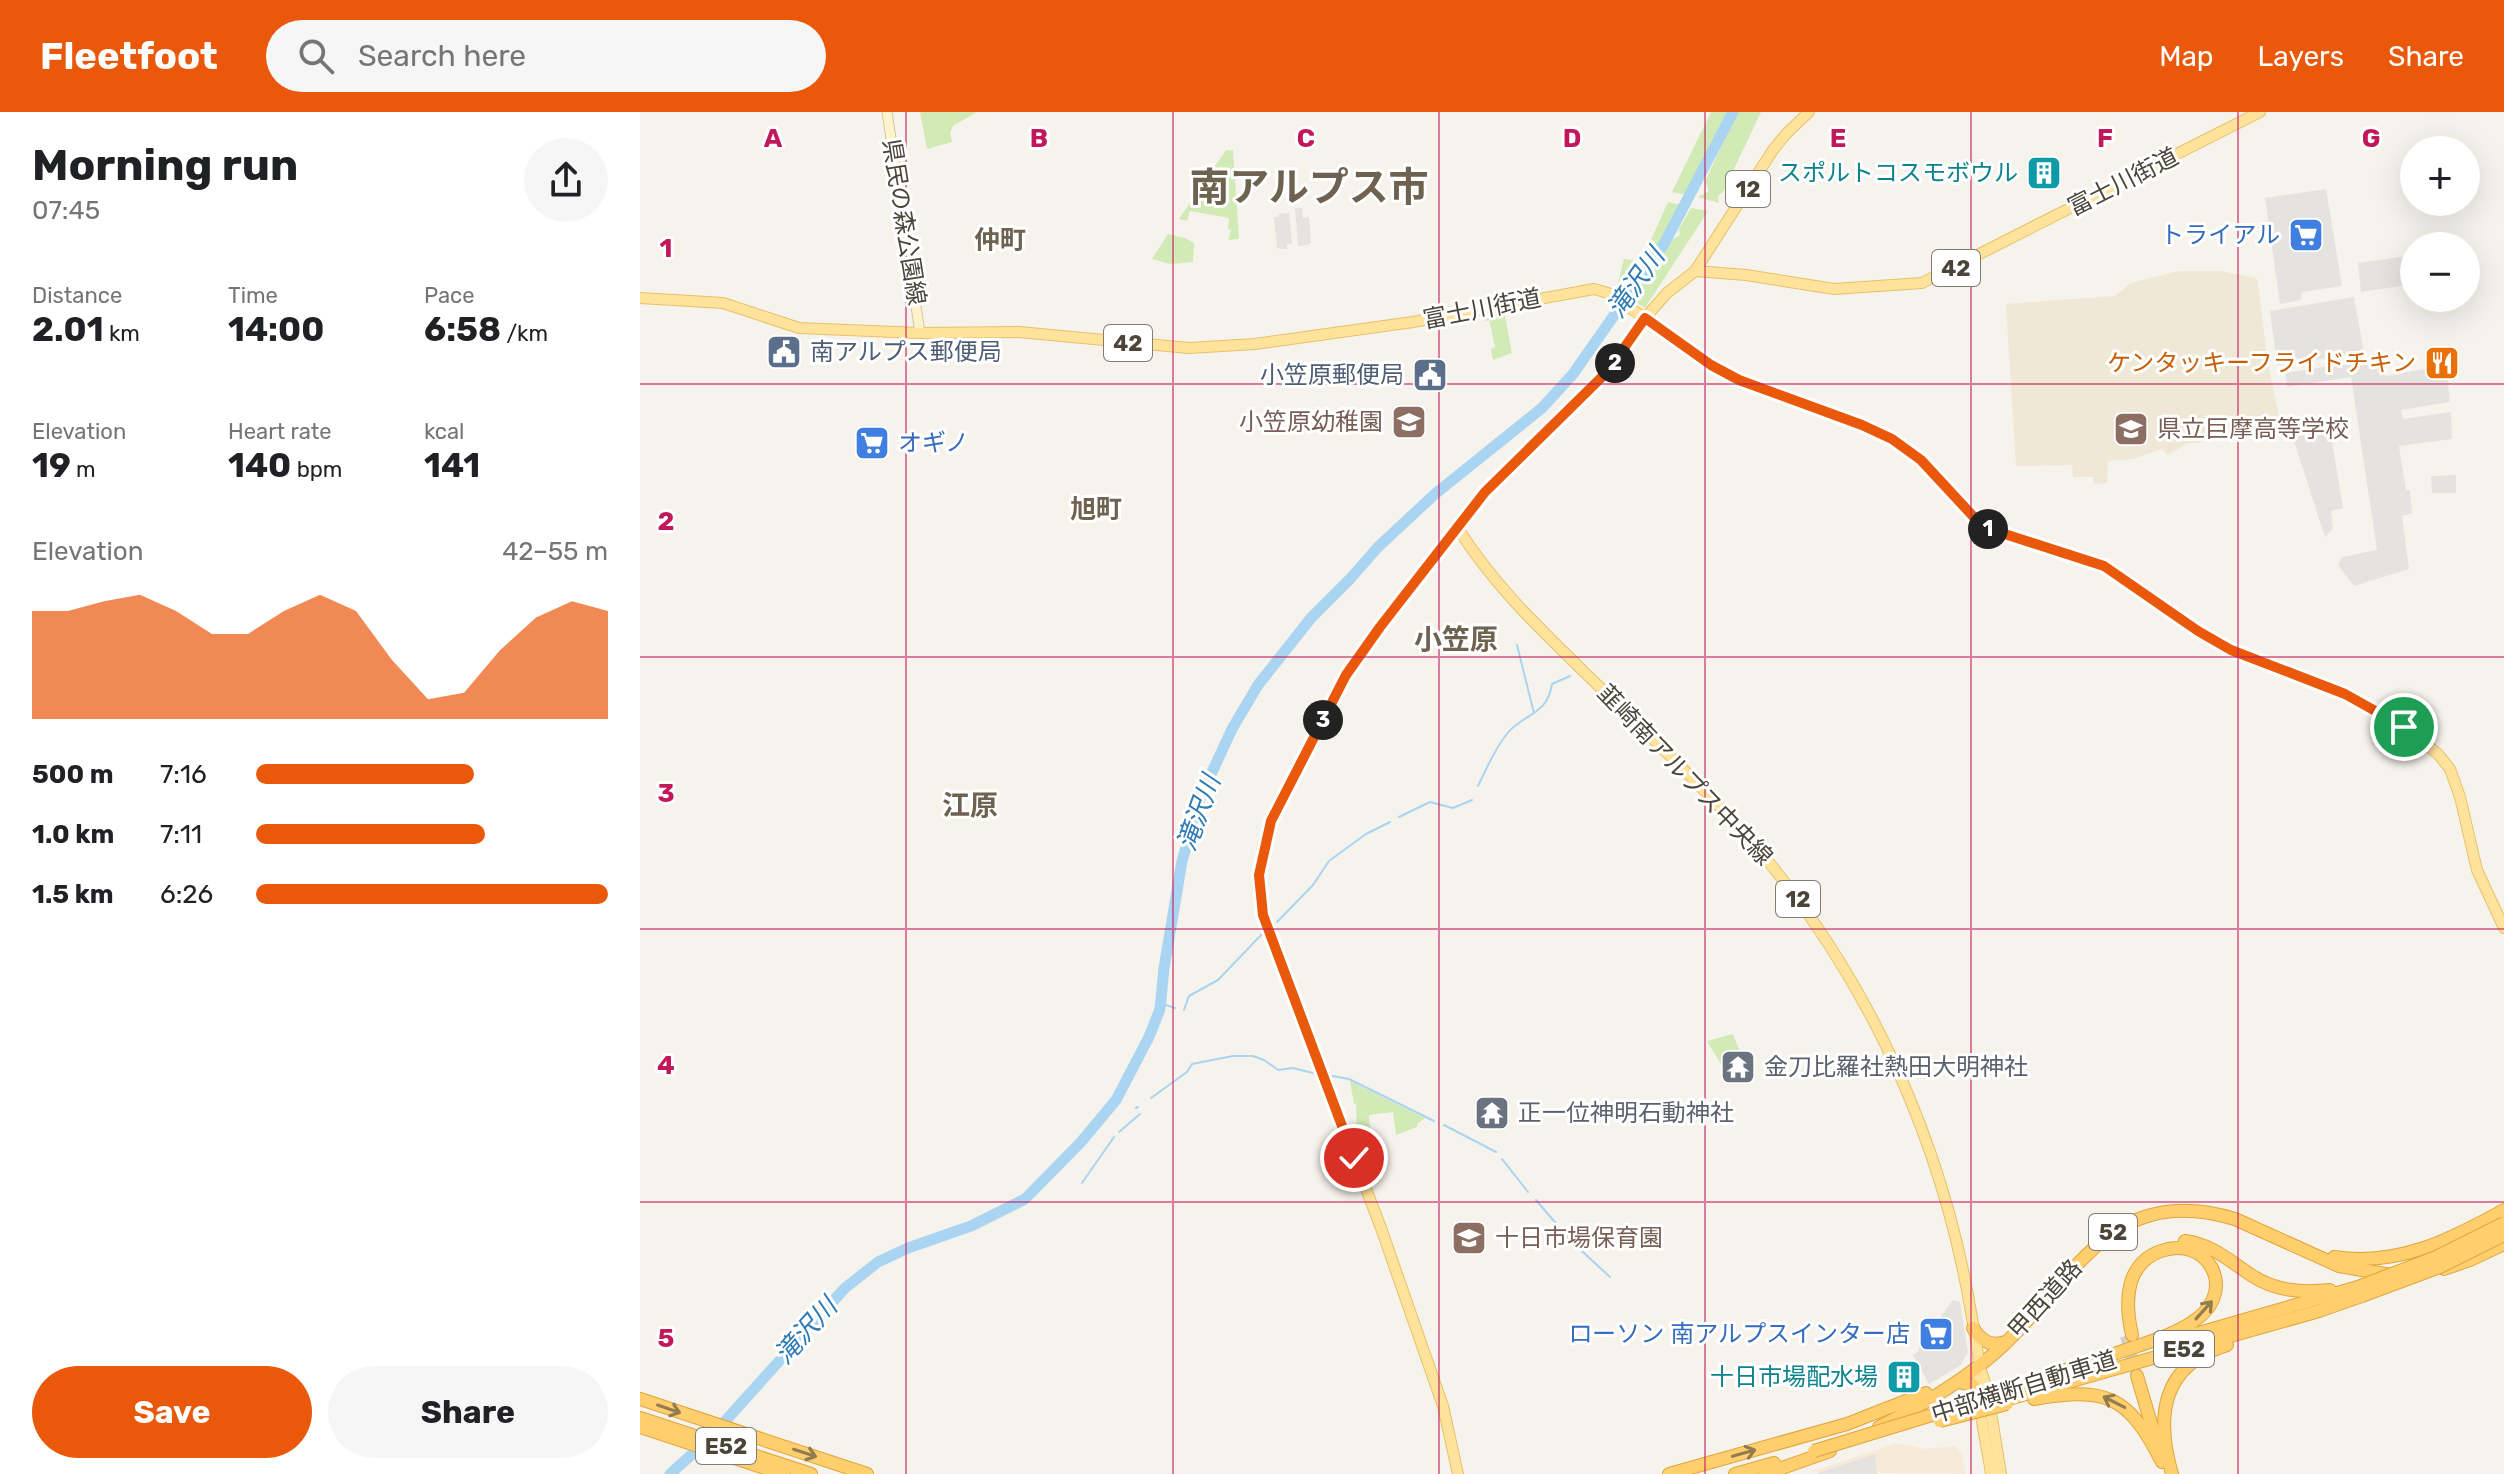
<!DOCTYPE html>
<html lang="en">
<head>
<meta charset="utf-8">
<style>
	body { margin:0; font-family:Rubik,"Noto Sans JP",sans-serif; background:#f6f6f6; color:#202124; height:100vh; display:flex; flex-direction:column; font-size:30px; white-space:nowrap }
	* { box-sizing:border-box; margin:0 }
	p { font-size:26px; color:#757577 }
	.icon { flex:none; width:44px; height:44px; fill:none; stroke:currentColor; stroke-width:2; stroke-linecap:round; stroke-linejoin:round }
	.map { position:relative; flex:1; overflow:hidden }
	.drawer { display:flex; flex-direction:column; background:#fff; width:640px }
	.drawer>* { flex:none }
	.fabs { position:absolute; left:1760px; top:24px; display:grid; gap:16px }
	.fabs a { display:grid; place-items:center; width:80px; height:80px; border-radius:50%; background:#fff; box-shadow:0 8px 32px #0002; font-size:40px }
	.pin { position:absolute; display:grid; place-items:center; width:68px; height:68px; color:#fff; margin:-34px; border:4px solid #fff; border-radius:50%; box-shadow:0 2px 8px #0007 }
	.km { position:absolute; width:40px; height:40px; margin:-20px; border-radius:50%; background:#222; color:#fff; font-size:22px; line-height:40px; text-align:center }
	.round { display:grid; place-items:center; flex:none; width:84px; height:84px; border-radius:42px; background:#f6f6f6 }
	.head { display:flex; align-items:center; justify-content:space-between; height:136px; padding:0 32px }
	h1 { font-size:44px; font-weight:700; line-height:60px }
	.stats { display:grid; grid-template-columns:repeat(3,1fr); gap:12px; height:136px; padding:8px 32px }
	.stats div { display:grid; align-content:center }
	.stats b { font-size:34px; font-weight:700 }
	.stats small { font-size:22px; font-weight:400 }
	.stats p { font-size:22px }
	.chart { height:224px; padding:16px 32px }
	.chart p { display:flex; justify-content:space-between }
	.chart svg { width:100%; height:144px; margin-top:8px; fill:#ea580c; opacity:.7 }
	.cta { display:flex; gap:16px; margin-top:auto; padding:16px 32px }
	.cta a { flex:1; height:92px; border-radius:48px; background:#ea580c; color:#fff; font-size:32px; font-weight:700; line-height:92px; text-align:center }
	.cta a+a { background:#f6f6f6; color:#202124 }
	ul { padding:0 32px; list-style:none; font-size:26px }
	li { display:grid; grid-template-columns:128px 96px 1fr; align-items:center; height:60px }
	li i { height:20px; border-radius:10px; background:#ea580c }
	header { display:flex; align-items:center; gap:48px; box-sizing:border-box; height:112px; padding:0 40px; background:#ea580c; color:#fff }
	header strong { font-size:38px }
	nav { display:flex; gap:44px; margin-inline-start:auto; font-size:28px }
	.search { width:560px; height:72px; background:#f6f6f6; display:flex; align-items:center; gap:20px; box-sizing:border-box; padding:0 28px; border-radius:44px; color:#757577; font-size:30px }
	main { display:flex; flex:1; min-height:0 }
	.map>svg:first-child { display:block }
	.commercial { fill:#f7ead8 }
	.education { fill:#efe8d6 }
	.green { fill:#d2eab5 }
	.parking { fill:#e5e3e0 }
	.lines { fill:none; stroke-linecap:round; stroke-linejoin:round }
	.stream { stroke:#a9d4f2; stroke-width:2 }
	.river { stroke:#a9d4f2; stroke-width:11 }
	.highway-tunnel { stroke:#d4d0c8; stroke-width:12; stroke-dasharray:12 6; stroke-linecap:butt }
	.secondary-casing { stroke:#d6c79b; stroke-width:11 }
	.primary-casing { stroke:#e6c16a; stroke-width:12 }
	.highway-casing { stroke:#e0a43c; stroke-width:14 }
	.secondary { stroke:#fff3cd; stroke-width:9 }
	.primary { stroke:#ffe39c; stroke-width:10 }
	.highway { stroke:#ffcf6e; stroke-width:12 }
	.highway-bridge-casing { stroke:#e0a43c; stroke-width:14; stroke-linecap:butt }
	.highway-bridge { stroke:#ffcf6e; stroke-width:12 }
	.oneway { stroke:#937c4e }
	.route-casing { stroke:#fff; stroke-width:16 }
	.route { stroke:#ea580c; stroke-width:10 }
	.grid { fill:none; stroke:#c2185b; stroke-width:2; stroke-opacity:0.55 }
	.labels { text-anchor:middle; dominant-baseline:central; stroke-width:6; stroke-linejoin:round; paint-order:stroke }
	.shield { fill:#fff; stroke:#817c74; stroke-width:2 }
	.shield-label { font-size:22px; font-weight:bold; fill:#4b4439 }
	.culture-label { font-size:24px; fill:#0d838f; stroke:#fff; text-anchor:end }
	.street-label { font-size:24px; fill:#4b4439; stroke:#fff }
	.shop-label { font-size:24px; fill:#366cbe; stroke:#fff; text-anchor:end }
	.service-label { font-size:24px; fill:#4e5e75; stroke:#fff; text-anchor:start }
	.food-label { font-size:24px; fill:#c56008; stroke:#fff; text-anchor:end }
	.education-label { font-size:24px; fill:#785e54; stroke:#fff; text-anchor:start }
	.worship-label { font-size:24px; fill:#5b616d; stroke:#fff; text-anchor:start }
	.neighbourhood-label { font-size:26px; font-weight:bold; fill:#6e6250; stroke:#fff }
	.water-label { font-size:26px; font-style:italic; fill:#2e7ab2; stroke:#fff }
	.quarter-label { font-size:28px; font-weight:bold; fill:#6e6250; stroke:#fff }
	.town-label { font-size:40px; font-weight:bold; fill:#6e6250; stroke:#fff }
	.grid-label { font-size:26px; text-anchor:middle; font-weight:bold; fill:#c2185b; stroke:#fff; stroke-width:6; stroke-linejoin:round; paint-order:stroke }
</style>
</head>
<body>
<header>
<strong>Fleetfoot</strong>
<div class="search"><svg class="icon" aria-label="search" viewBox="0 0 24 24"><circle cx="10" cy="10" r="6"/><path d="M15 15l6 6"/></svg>Search here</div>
<nav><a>Map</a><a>Layers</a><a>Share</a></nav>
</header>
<main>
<section class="drawer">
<div class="head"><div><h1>Morning run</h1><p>07:45</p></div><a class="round"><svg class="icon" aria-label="share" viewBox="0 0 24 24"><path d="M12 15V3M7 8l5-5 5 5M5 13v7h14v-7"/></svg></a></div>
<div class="stats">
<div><p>Distance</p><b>2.01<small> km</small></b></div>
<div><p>Time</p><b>14:00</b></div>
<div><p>Pace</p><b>6:58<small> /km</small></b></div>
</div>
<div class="stats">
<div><p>Elevation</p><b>19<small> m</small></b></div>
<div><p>Heart rate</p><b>140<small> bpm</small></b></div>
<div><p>kcal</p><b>141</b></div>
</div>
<div class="chart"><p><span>Elevation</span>42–55 m</p>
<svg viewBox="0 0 160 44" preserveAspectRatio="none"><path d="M0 44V11L10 11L20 8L30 6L40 11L50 18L60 18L70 11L80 6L90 11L100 26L110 38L120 36L130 23L140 13L150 8L160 11V44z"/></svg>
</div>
<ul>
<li><b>500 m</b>7:16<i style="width:62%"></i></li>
<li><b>1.0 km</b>7:11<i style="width:65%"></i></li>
<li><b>1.5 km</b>6:26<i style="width:100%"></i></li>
</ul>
<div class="cta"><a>Save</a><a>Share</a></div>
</section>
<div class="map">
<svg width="1864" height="1362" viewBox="0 0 1864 1362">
	<rect width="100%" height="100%" fill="#f6f3ec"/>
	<path class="commercial" d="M1257,1331L1285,1337L1315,1334L1322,1343L1326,1362L1170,1360Z"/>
	<path class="education" d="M1539,159H1581L1616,166L1618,170L1627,247L1641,312L1620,324L1610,322L1546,332L1528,343L1522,337L1493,347L1468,349L1467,371L1454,372L1453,365H1433L1432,353L1376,354L1366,192L1475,184L1491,171Z"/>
	<g class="green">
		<path d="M280,0H337L313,14L310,21L312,30L287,37Z"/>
		<path d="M1071,0H1088L1047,83L1032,80Z"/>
		<path d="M1097,0H1121L1083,80L1078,84L1079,91L1058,85L1069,79L1065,70Z"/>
		<path d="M586,38H593L599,127L588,128L591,118L588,117L589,106L550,99L547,109L539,107Z"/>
		<path d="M1028,90L1041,93L1020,134L989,177L977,174L984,147L998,149L1010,130Z"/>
		<path d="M1051,96L1068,99L1005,196L993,189C1005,171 1021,131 1040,123L1039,117Z"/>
		<path d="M528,122L545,126L554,131L553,150L530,152L512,147Z"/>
		<path d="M864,199L872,241L853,248L851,237L855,235L849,208L845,209L843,203Z"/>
		<path d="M1093,922L1100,940L1089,946L1099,964L1091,969L1067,929Z"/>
		<path d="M710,969L785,1006L777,1012V1015L756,1023L753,1000L729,1003L730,1019L717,1021L716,991L714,992Z"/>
	</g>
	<g class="parking">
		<path d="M1686,77L1702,174L1662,180L1661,188L1640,192L1625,86Z"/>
		<path d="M655,96H662L663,106L669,105L671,131L667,133L658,134Z"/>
		<path d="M649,101L652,132H647V137H641L637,136L634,105H639V102Z"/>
		<path d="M1774,143V172L1721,180L1718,151Z"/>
		<path d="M1714,185L1724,241L1637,253L1630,199Z"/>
		<path d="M1744,245L1746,264L1789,256L1790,263L1807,261L1810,290L1761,298L1763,307L1811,300L1812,327L1759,334L1766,378H1770L1772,401L1762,404L1769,457L1714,474L1698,453L1702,445L1737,438L1711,265L1647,275L1646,261Z"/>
		<path d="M1690,318L1703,396L1691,399L1693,417L1685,425L1652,323Z"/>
		<path d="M1816,363V381H1792L1791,364Z"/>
		<path d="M1313,1188L1320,1190L1328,1240L1321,1253L1289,1272L1273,1243L1279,1239V1234Z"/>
		<path d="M1235,1342L1237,1362H1175Z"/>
	</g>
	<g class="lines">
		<g class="stream">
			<path d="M877,533L894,601"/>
			<path d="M838,674C846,657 855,637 866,623C882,601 907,605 912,572L930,564"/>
			<path d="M759,705L790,690L813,696L832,688"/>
			<path d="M637,810L673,773L689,749L726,722L750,710"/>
			<path d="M520,891L535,896"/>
			<path d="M544,898L549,884L578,868L622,822"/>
			<path d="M687,963L709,967L794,1009"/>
			<path d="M511,986L547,960L552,952L593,944H613L624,948L638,958L653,956L677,962"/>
			<path d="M496,996L498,995"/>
			<path d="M804,1013L856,1040"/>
			<path d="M479,1020L500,1002"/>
			<path d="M862,1047L888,1080"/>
			<path d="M442,1071L474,1025"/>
			<path d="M896,1088L931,1129L970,1165"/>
		</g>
		<path class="river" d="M30,1362L69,1327L205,1176L238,1150L268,1136L331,1114L385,1087L441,1030L476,988L509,925L520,897L524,856L542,749L561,684L592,617L618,573L671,506L710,467L738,435L795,382L902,296L933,262L1024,132L1093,0"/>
		<path class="highway-tunnel" d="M1486,1224L1496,1261"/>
		<g class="secondary-casing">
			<path id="secondary" d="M247,0L280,221"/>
		</g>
		<g class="primary-casing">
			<g id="primary">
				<path d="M1055,159L1133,38L1146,22L1169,0"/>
				<path d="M0,186L83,191L159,216L280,221L379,220L549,236L615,232L773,210L954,177L968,181L1005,206L1027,181L1055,159L1106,163L1194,177L1282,171L1620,0"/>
				<path d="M817,415C852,470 890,507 936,552C985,600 1035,647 1082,697C1214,836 1299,1011 1331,1200C1334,1218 1338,1236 1339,1254C1339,1262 1337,1270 1338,1278C1340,1306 1347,1334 1351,1362"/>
				<path d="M1341,1259L1347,1276L1361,1362"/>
				<path d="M818,1362L803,1294L741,1116L628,821L618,774L623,734L631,709L706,563L722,540L845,380L968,259L1005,206L1071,253L1099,268L1222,313L1252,327L1281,348L1343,415L1464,454L1558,519L1591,538L1705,582L1764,615L1798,642L1810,657L1820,685L1837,758L1864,816"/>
			</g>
		</g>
		<g class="highway-casing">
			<g id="highway">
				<path d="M1545,1129C1571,1132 1590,1149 1611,1163C1635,1179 1661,1181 1690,1178"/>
				<path d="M1694,1145C1757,1155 1810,1128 1864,1098"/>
				<path d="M1804,1157L1830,1148L1864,1132"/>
				<path d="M1333,1216C1341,1229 1351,1235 1366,1230"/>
				<path d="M1524,1231L1718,1175"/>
				<path d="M1497,1264L1516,1328"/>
				<path d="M1318,1270L1332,1273L1338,1278"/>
				<path d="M1363,1279C1400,1266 1437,1254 1474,1242C1502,1232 1535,1224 1558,1206C1597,1176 1567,1123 1521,1139C1484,1152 1485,1192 1492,1223"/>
				<path d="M0,1287L227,1362"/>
				<path d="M1394,1287C1467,1275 1488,1283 1522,1350"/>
				<path d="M1365,1288L1679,1199L1722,1184"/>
				<path d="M0,1306L171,1362"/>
				<path d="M0,1315L143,1362"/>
				<path d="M1239,1315C1281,1294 1322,1270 1357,1239C1435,1169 1469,1069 1595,1107L1699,1154L1751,1163"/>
				<path d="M1029,1362L1207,1312L1286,1281"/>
				<path d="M1095,1362L1134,1351"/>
				<path d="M1125,1362L1190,1339"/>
				<path d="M1532,1362C1515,1303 1522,1253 1587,1233"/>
			</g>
		</g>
		<use href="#secondary" class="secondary"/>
		<use href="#primary" class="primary"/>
		<use href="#highway" class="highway"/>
		<g class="highway-bridge-casing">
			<g id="highway-bridge">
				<path d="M1718,1175L1796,1145L1864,1111"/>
				<path d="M1722,1184L1800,1155L1864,1123"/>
				<path d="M1300,1309L1367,1292"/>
				<path d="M1174,1339L1364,1281"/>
			</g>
		</g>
		<use href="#highway-bridge" class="highway-bridge"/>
	</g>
	<defs><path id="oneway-shaft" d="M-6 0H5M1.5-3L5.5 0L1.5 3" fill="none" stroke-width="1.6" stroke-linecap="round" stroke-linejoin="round" transform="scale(2)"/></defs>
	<g class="oneway">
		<use href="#oneway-shaft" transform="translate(1564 1198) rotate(-48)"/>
		<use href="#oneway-shaft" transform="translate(1474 1290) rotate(-153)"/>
		<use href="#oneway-shaft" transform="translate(29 1297) rotate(19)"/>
		<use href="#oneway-shaft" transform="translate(165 1341) rotate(18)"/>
		<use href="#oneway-shaft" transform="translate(1104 1341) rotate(-16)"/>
	</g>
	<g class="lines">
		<g class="route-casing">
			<path id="route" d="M714,1046L623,803L619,763L631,709L706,563L740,515L845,380L968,259L1005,206L1071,253L1099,268L1222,313L1252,327L1281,348L1343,415L1464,454L1558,519L1591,538L1705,582L1764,615"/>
		</g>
		<use href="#route" class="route"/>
	</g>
	<path class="grid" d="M266,0V1362M533,0V1362M799,0V1362M1065,0V1362M1331,0V1362M1598,0V1362M0,272H1864M0,545H1864M0,817H1864M0,1090H1864"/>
	<defs>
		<g id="building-square" transform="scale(1.8)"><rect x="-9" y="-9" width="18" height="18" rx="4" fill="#0f9aa8" stroke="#fff"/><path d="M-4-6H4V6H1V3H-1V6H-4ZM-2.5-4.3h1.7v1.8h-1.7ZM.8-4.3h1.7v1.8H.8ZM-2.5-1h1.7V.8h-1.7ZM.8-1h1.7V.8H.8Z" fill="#fff"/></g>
		<g id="supermarket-square" transform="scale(1.8)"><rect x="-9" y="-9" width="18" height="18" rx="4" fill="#3f7fe0" stroke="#fff"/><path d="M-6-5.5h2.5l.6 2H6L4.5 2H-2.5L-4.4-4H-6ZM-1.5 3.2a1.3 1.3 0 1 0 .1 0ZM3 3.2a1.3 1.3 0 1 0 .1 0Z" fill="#fff"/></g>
		<g id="civic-square" transform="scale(1.8)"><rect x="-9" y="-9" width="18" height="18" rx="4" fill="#5c6f8a" stroke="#fff"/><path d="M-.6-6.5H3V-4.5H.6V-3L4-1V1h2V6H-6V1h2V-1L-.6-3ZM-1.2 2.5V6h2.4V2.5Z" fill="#fff"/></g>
		<g id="restaurant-square" transform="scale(1.8)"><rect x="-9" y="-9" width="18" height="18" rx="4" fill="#e8710a" stroke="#fff"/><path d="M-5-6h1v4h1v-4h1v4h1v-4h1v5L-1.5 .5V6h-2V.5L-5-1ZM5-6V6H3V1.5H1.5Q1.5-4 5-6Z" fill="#fff"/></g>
		<g id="school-square" transform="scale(1.8)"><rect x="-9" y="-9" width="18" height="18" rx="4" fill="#8d6e63" stroke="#fff"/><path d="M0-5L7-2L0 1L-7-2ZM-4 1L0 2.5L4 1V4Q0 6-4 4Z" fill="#fff"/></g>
		<g id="temple-square" transform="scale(1.8)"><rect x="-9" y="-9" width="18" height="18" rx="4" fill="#6b7280" stroke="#fff"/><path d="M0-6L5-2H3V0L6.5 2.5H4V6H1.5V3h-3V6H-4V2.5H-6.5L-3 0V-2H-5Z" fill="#fff"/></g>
	</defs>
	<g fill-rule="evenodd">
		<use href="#building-square" x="1404" y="61"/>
		<use href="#supermarket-square" x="1666" y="123"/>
		<use href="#civic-square" x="144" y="240"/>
		<use href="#restaurant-square" x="1802" y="251"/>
		<use href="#civic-square" x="790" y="263"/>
		<use href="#school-square" x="769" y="310"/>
		<use href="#school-square" x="1491" y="317"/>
		<use href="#supermarket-square" x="232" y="331"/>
		<use href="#temple-square" x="1098" y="955"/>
		<use href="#temple-square" x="852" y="1001"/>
		<use href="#school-square" x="829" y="1126"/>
		<use href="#supermarket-square" x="1296" y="1222"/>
		<use href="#building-square" x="1264" y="1265"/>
	</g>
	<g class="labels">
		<g class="shield">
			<rect x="1086" y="59" width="44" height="36" rx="6"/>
			<rect x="1292" y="138" width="48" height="36" rx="6"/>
			<rect x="464" y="213" width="48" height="36" rx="6"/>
			<rect x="1136" y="769" width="44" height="36" rx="6"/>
			<rect x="1449" y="1102" width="48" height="36" rx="6"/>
			<rect x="1514" y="1219" width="60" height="36" rx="6"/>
			<rect x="56" y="1316" width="60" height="36" rx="6"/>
		</g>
		<g class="shield-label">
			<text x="1108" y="77">12</text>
			<text x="1316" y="156">42</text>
			<text x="488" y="231">42</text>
			<text x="1158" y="787">12</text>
			<text x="1473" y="1120">52</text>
			<text x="1544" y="1237">E52</text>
			<text x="86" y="1334">E52</text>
		</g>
		<g class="culture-label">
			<text x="1378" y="61">スポルトコスモボウル</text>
			<text x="1238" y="1265">十日市場配水場</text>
		</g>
		<g class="street-label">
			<text transform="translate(1483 70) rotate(-27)">富士川街道</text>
			<text transform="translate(264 110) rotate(81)">県民の森公園線</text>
			<text transform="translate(842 197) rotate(-11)">富士川街道</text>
			<text transform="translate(1045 663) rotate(46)">韮崎南アルプス中央線</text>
			<text transform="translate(1405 1187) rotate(-48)">甲西道路</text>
			<text transform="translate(1384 1275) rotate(-17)">中部横断自動車道</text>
		</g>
		<g class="shop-label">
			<text x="1640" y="123">トライアル</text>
			<text x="258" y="331" text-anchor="start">オギノ</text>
			<text x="1270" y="1222">ローソン 南アルプスインター店</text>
		</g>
		<g class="service-label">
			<text x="170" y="240">南アルプス郵便局</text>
			<text x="764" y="263" text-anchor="end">小笠原郵便局</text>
		</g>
		<g class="food-label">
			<text x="1776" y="251">ケンタッキーフライドチキン</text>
		</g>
		<g class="education-label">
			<text x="743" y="310" text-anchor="end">小笠原幼稚園</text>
			<text x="1517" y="317">県立巨摩高等学校</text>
			<text x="855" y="1126">十日市場保育園</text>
		</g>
		<g class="worship-label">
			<text x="1124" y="955">金刀比羅社熱田大明神社</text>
			<text x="878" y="1001">正一位神明石動神社</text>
		</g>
		<g class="neighbourhood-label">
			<text x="360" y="128">仲町</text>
			<text x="456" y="397">旭町</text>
		</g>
		<g class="water-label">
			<text transform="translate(996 171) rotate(-55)">滝沢川</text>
			<text transform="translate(559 701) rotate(-70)">滝沢川</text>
			<text transform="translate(166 1219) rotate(-48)">滝沢川</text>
		</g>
		<g class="quarter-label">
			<text x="816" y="527">小笠原</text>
			<text x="330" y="693">江原</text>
		</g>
		<g class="town-label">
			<text x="669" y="75">南アルプス市</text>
		</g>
	</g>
	<g class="grid-label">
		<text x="133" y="35">A</text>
		<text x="399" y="35">B</text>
		<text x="666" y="35">C</text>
		<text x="932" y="35">D</text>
		<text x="1198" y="35">E</text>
		<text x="1465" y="35">F</text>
		<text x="1731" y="35">G</text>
		<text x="26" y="145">1</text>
		<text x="26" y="418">2</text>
		<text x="26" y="690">3</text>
		<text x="26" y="962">4</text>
		<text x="26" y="1235">5</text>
	</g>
</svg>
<div class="fabs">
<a>+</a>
<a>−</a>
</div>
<div class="pin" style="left:1764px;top:615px;background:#1e9e55"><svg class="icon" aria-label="arrive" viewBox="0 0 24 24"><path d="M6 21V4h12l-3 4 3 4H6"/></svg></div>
<div class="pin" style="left:714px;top:1046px;background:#d93025"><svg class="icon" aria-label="check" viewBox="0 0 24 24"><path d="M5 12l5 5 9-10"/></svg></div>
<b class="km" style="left:1348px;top:417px">1</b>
<b class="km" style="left:975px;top:251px">2</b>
<b class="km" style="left:683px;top:608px">3</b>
</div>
</main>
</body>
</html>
